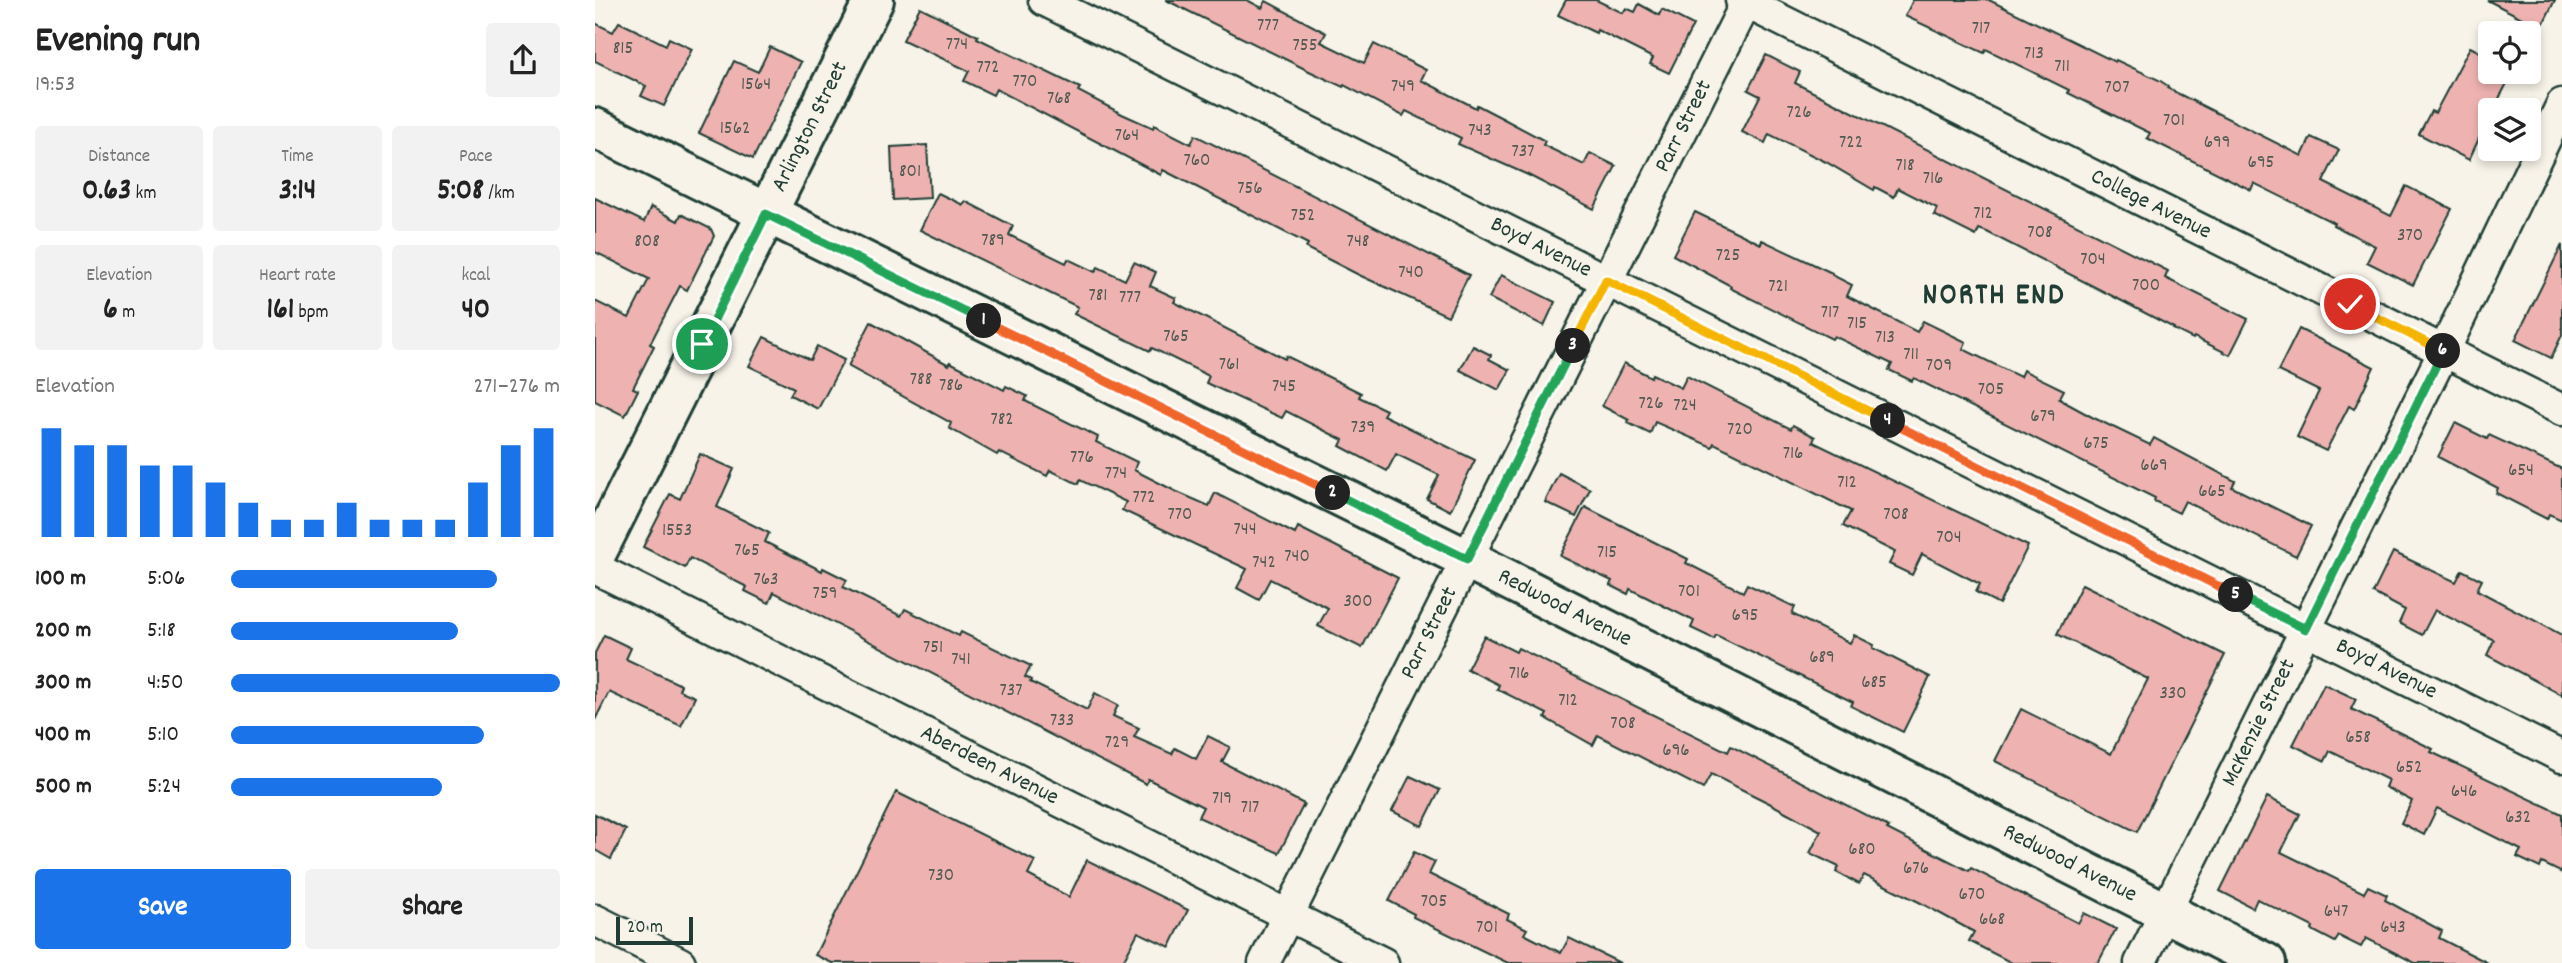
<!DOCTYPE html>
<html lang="en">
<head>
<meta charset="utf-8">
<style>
	body { margin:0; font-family:Dekko,sans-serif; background:#f2f2f2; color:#222; height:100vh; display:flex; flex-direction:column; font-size:26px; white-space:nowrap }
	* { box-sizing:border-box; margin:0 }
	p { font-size:23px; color:#767676 }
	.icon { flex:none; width:38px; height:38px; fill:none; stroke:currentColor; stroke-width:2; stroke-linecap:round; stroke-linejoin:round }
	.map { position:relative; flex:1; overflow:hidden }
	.sheet { display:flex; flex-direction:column; background:#fff; width:595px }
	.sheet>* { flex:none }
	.buttons { position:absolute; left:1883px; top:21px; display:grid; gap:14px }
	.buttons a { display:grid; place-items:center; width:63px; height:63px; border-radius:7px; background:#fff; box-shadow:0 4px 10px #0003; font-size:35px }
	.scale { position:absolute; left:21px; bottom:18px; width:77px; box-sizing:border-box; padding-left:7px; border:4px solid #1f3d34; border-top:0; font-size:19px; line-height:24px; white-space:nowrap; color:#1f3d34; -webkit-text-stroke:5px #f7f3e8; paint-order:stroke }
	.pin { position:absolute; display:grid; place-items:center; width:60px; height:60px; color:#fff; margin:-30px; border:4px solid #fff; border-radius:50%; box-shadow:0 2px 7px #0007 }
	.km { position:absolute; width:35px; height:35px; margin:-18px; border-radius:50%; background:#222; color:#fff; font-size:19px; line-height:35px; text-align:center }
	.round { display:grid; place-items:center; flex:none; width:74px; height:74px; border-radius:7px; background:#f2f2f2 }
	.head { display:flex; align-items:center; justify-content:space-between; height:119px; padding:0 35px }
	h1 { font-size:38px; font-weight:700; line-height:52px }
	.figures { display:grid; grid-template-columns:repeat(3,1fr); gap:10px; height:119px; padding:7px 35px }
	.figures div { display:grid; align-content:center; border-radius:7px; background:#f2f2f2; text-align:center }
	.figures b { font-size:30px; font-weight:700 }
	.figures small { font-size:19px; font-weight:400 }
	.figures p { font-size:19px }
	.chart { height:196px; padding:14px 35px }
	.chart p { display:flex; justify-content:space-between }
	.chart svg { width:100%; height:126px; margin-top:7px; stroke:#1a73e8; stroke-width:6 }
	.cta { display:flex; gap:14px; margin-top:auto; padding:14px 35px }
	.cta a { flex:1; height:80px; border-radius:7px; background:#1a73e8; color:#fff; font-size:28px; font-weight:700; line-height:80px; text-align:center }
	.cta a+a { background:#f2f2f2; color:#222 }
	ul { padding:0 35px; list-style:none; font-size:23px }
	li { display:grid; grid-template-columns:112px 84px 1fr; align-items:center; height:52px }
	li i { height:18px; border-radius:9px; background:#1a73e8 }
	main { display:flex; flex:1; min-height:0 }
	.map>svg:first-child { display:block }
	.building { fill:#eeb3b1; stroke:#1f3d34; stroke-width:2 }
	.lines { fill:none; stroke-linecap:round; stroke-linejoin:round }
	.street-casing { stroke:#1f3d34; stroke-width:35 }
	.secondary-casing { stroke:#1f3d34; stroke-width:44 }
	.street { stroke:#f7f3e8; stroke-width:30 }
	.secondary { stroke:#f7f3e8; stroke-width:38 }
	.split-1-casing { stroke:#fff; stroke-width:14 }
	.split-2-casing { stroke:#fff; stroke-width:14 }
	.split-3-casing { stroke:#fff; stroke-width:14 }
	.split-4-casing { stroke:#fff; stroke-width:14 }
	.split-5-casing { stroke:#fff; stroke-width:14 }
	.split-6-casing { stroke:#fff; stroke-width:14 }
	.split-7-casing { stroke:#fff; stroke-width:14 }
	.split-1 { stroke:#22a559; stroke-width:9 }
	.split-2 { stroke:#f0652b; stroke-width:9 }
	.split-3 { stroke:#22a559; stroke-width:9 }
	.split-4 { stroke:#f5b400; stroke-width:9 }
	.split-5 { stroke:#f0652b; stroke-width:9 }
	.split-6 { stroke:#22a559; stroke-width:9 }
	.split-7 { stroke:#f5b400; stroke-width:9 }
	.labels { text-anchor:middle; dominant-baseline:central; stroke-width:6; stroke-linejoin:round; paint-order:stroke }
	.number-label { font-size:19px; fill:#535a53 }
	.street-label { font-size:23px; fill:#1f3d34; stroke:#f7f3e8 }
	.district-label { font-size:30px; font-weight:bold; letter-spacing:2px; fill:#1f3d34; stroke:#f7f3e8 }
</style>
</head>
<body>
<main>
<section class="sheet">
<div class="head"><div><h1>Evening run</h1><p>19:53</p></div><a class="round"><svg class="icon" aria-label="share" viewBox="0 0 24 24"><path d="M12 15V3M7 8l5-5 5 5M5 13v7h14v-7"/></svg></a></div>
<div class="figures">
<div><p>Distance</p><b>0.63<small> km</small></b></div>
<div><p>Time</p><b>3:14</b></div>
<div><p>Pace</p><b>5:08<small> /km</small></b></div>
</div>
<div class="figures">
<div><p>Elevation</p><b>6<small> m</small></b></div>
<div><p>Heart rate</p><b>161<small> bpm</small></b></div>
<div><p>kcal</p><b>40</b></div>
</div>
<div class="chart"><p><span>Elevation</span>271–276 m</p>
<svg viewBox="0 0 160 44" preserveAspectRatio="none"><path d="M5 44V6M15 44V12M25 44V12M35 44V19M45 44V19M55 44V25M65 44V32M75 44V38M85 44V38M95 44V32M105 44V38M115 44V38M125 44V38M135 44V25M145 44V12M155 44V6"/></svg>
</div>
<ul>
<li><b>100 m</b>5:06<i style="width:81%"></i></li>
<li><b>200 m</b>5:18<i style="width:69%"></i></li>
<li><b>300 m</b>4:50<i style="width:100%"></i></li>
<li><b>400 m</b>5:10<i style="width:77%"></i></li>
<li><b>500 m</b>5:24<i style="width:64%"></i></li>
</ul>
<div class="cta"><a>Save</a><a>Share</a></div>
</section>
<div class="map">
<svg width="1967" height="963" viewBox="0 0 1967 963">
	<rect width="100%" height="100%" fill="#f7f3e8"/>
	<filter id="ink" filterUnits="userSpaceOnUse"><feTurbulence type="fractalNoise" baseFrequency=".0143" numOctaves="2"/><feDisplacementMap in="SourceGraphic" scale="14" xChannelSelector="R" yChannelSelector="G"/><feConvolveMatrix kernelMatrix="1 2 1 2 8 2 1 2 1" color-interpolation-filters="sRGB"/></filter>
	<g filter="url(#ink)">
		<g class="building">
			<path d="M571,0H652L667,8L671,1L731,33L726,42L769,63L779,44L831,70L826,80L881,108L882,105L907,118L950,141L948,145L989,165L995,153L1021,166L999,209L933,175L863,144L866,138L811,111L808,116L749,85L748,87L712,70Z"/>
			<path d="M971,0H1001L1028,13L1031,8L1040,12L1044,4L1064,15L1067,9L1098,25L1074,73L1055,64L1058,58L1002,30L1001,33L963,15Z"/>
			<path d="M1318,0H1394L1520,62L1521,60L1564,80L1573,86L1572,88L1707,156L1716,137L1744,150L1728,182L1796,216L1811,186L1857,209L1818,285L1772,262L1780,246L1738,225L1739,223L1659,183L1656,190L1552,138L1555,133L1473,93L1474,90L1391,49L1389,53L1310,16Z"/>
			<path d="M1892,0H1960L1946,28Z"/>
			<path d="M325,7L383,36L382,38L485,88L483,91L527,114L558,128L559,125L596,144L600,135L874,275L853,316L764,275L711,248L713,244L568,170L566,175L401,89L398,95L369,81L374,71L308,40Z"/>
			<path d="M24,22L71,45L74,38L97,49L69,106L46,96L51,86L0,61V23L18,32Z"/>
			<path d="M175,47L206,62L158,159L104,133L139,61L163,72Z"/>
			<path d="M1875,47L1895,57V72H1918L1898,110H1895V115L1874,160L1824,134L1836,111L1840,113Z"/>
			<path d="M1171,55L1205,72L1200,83L1573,271L1570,278L1653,319L1635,355L1599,337L1598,339L1578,329L1579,328L1529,302L1392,232L1384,229L1381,236L1339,215L1342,208L1303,188L1299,197L1280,187L1279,190L1231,162L1174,134L1170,143L1147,132L1165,96L1153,90Z"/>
			<path d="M332,145L335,198L298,200L296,147Z"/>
			<path d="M343,193L368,205L370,201L418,226L414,235L471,263L473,259L500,272L503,267L530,280L539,262L561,272L555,286L581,298L579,302L690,359L691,356L766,393L764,397L791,410L788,415L880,460L855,511L832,499L844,475L801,454L792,471L745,446L748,440L691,411L687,418L611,383L614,376L557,348L555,351L479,314L483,307L325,230Z"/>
			<path d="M0,198L49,222L56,207L83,221L86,214L116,229L119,236L92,290L85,286L55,344L59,346L38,388L43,390L30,416L0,401V301L34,318L54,279L0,252Z"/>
			<path d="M1100,212L1166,244L1167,240L1237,273V275L1257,285L1252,296L1322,332L1328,321L1371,342L1368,349L1425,377L1428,370L1469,390L1464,399L1497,417L1555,445L1559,438L1640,481L1637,487L1716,526L1701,556L1590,501L1584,513L1559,501L1560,498L1319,378L1317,381L1294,370L1297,364L1239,336L1237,339L1135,288L1136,286L1078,255Z"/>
			<path d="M1967,245V335L1956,358L1920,340Z"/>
			<path d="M906,275L960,302L949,326L894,298Z"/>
			<path d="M276,322L354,365L355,362L409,390L411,386L432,396L430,401L503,437L501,442L542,462L539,470L580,491L614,506L620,493L700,534L703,527L803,578L767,648L723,626L733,608L675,579L664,600L642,588L652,569L527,510L531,502L485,480L483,484L455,470L452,476L404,452L402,455L354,428L356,423L253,366Z"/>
			<path d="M1704,329L1779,367L1759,409L1754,406L1731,451L1702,437L1724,391L1683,371Z"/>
			<path d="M169,337L215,360L222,346L249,360L223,409L195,395L199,388L154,366Z"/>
			<path d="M878,346L896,355L894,359L915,370L904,390L865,370Z"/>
			<path d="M1029,363L1056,377L1057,374L1086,388L1092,376L1196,429L1198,425L1220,437L1218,442L1433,546L1404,604L1381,592L1385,584L1327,554L1317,575L1294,564L1300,552L1248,526L1256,511L1119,443L1117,447L1060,422L1055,434L1033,423L1034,420L1007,406Z"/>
			<path d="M1860,423L1892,439L1894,435L1967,469V520L1954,514L1952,519L1901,493L1903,488L1843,457Z"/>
			<path d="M105,454L139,469L122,507L174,533L170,542L227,571L228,568L252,580L248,587L306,616L310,609L364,636L366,632L436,666L430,677L436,680L435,682L492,710L500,693L523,705L518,716L544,728L539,737L577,754L580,748L601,759L613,736L635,747L627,762L709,804L684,853L603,817L608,807L553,779L551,784L179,592L174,603L150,591L152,587L95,558L90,568L48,547L75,494L85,499Z"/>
			<path d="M964,473L995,489L981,517L950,502Z"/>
			<path d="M990,507L1093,559L1091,563L1148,592L1152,584L1200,607L1197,614L1255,643L1259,635L1279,645L1278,648L1335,677L1308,732L1256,706L1258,702L1121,635L1119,639L1096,628L1099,621L1035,589L1033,594L1015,585L1017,581L965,556Z"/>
			<path d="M1798,552L1861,582L1867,570L1887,580L1882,590L1967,635V695L1892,655L1899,640L1840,610L1827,635L1804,623L1810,610L1778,593Z"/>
			<path d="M1487,584L1630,655L1542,832L1400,761L1426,709L1516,754L1553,679L1462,634Z"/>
			<path d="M9,635L36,648L31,659L86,685L84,690L100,697L86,726L14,692L0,720V653Z"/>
			<path d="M889,636L921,652L923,648L1133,752L1136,746L1294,827L1292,829L1374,871L1376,868L1483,923L1489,913L1521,929L1503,963H1417L1374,941L1379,932L1324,902L1269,875L1264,884L1241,872L1244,867L1215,853L1226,831L1176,804L1116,774L1108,789L1003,735L998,745L950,718L952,714L902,689L904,685L872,669Z"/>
			<path d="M1729,684L1761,699L1756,709L1838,749L1836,752L1967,814V873L1947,863L1945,868L1922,857L1926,850L1842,808L1829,835L1806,823L1817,801L1790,787L1793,780L1735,751L1730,761L1698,745Z"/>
			<path d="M815,776L845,790L827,826L797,811Z"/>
			<path d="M301,792L440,861L433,875L474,897L492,860L593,910L575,947L543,932L527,963H237L220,955Z"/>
			<path d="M1672,797L1705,814L1686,852L1769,893L1773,886L1792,895L1790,900L1847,931L1844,938L1893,963H1820L1771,938L1766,947L1744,936L1740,942L1717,930L1718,927L1662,899L1658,908L1625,891Z"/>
			<path d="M0,814L31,830L16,859L0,850Z"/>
			<path d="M819,852L840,862L834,874L914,914L912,919L932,929L929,934L966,953L974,938L1025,963H913L818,917L819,914L794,901Z"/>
		</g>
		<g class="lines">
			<g class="street-casing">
				<g id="street">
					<path id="s1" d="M449,0L1967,757"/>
					<path id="s2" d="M1146,0L1967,410"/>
					<path id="s3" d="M0,568L788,963"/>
					<path d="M0,920L85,963"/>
					<path id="s4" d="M669,963L1151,3"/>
					<path id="s5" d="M1545,963L1849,351L1967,104"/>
				</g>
			</g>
			<g class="secondary-casing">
				<g id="secondary">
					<path id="s6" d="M0,128L872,559L1671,963"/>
					<path id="s7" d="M0,556L279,0"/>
				</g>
			</g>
			<use href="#street" class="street"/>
			<use href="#secondary" class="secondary"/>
		</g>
	</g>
	<g class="lines" filter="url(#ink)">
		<g class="split-1-casing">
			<path id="split-1" d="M107,344L171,214L389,321"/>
		</g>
		<g class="split-2-casing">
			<path id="split-2" d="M389,321L738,493"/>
		</g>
		<g class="split-3-casing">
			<path id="split-3" d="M738,493L872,559L978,346"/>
		</g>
		<g class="split-4-casing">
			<path id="split-4" d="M978,346L1011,280L1293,421"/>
		</g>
		<g class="split-5-casing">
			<path id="split-5" d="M1293,421L1641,595"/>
		</g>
		<g class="split-6-casing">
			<path id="split-6" d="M1641,595L1711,629L1848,351"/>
		</g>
		<g class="split-7-casing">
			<path id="split-7" d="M1755,304L1848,351"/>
		</g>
		<use href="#split-1" class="split-1"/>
		<use href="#split-2" class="split-2"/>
		<use href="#split-3" class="split-3"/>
		<use href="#split-4" class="split-4"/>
		<use href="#split-5" class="split-5"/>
		<use href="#split-6" class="split-6"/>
		<use href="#split-7" class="split-7"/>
	</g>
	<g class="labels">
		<g class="number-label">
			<text x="673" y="26">777</text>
			<text x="1386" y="29">717</text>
			<text x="362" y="45">774</text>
			<text x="710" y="46">755</text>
			<text x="28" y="49">815</text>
			<text x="1439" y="54">713</text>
			<text x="1467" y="67">711</text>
			<text x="393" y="68">772</text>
			<text x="430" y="82">770</text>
			<text x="161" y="85">1564</text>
			<text x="808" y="87">749</text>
			<text x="1522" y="88">707</text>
			<text x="464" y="99">768</text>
			<text x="1204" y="113">726</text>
			<text x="1579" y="121">701</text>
			<text x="140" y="129">1562</text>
			<text x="885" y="131">743</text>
			<text x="532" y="136">764</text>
			<text x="1256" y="143">722</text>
			<text x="1622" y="143">699</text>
			<text x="928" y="152">737</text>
			<text x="602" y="161">760</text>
			<text x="1666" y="163">695</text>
			<text x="1310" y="166">718</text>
			<text x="315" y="172">801</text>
			<text x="1338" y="179">716</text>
			<text x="655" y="189">756</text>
			<text x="1388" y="214">712</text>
			<text x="708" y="216">752</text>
			<text x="1445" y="233">708</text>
			<text x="1815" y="236">370</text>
			<text x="398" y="241">789</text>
			<text x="52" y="242">808</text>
			<text x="763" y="242">748</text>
			<text x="1133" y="256">725</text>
			<text x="1498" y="260">704</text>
			<text x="816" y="273">740</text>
			<text x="1551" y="286">700</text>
			<text x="1183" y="287">721</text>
			<text x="503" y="296">781</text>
			<text x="535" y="298">777</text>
			<text x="1235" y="313">717</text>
			<text x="1262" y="324">715</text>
			<text x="581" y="337">765</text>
			<text x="1290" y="338">713</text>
			<text x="1316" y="355">711</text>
			<text x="634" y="365">761</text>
			<text x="1344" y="366">709</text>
			<text x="326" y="380">788</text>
			<text x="356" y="386">786</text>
			<text x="689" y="387">745</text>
			<text x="1396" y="390">705</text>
			<text x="1056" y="404">726</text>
			<text x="1090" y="406">724</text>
			<text x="1448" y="417">679</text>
			<text x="407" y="420">782</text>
			<text x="768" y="428">739</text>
			<text x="1145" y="430">720</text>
			<text x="1501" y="444">675</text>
			<text x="1198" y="454">716</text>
			<text x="487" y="458">776</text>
			<text x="1559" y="466">669</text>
			<text x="1926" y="471">654</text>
			<text x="521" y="474">774</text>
			<text x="1252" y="483">712</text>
			<text x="1617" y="492">665</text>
			<text x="549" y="498">772</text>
			<text x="585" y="515">770</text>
			<text x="1301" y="515">708</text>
			<text x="650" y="530">744</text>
			<text x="82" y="531">1553</text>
			<text x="1354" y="538">704</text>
			<text x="152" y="551">765</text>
			<text x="1012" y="553">715</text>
			<text x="702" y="557">740</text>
			<text x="669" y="563">742</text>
			<text x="171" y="580">763</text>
			<text x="1094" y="592">701</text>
			<text x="230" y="594">759</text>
			<text x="763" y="602">300</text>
			<text x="1150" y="616">695</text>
			<text x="338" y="648">751</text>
			<text x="1227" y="658">689</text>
			<text x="366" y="660">741</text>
			<text x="924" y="674">716</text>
			<text x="1279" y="683">685</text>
			<text x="416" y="691">737</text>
			<text x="1578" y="694">330</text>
			<text x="973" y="701">712</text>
			<text x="467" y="721">733</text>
			<text x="1028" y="724">708</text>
			<text x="1763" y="738">658</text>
			<text x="522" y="743">729</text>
			<text x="1081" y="751">696</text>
			<text x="1814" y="768">652</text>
			<text x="1869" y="792">646</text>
			<text x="627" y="799">719</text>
			<text x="655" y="808">717</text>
			<text x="1923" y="818">632</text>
			<text x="1267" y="850">680</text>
			<text x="1321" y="869">676</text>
			<text x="346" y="876">730</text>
			<text x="1377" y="895">670</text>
			<text x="839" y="902">705</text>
			<text x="1741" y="912">647</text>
			<text x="1397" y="920">668</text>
			<text x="892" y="928">701</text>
			<text x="1798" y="928">643</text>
		</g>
		<g class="street-label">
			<text stroke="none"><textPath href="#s4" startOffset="936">Parr Street</textPath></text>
			<text stroke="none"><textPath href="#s7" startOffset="480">Arlington Street</textPath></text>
			<text stroke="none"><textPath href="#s2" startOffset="458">College Avenue</textPath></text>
			<text stroke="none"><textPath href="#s1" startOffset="555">Boyd Avenue</textPath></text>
			<text stroke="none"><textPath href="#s6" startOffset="1082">Redwood Avenue</textPath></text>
			<text stroke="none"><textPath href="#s4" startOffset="369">Parr Street</textPath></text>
			<text stroke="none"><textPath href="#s1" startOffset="1500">Boyd Avenue</textPath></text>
			<text stroke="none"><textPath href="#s5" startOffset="268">McKenzie Street</textPath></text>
			<text stroke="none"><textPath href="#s3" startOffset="441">Aberdeen Avenue</textPath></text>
			<text stroke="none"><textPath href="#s6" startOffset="1648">Redwood Avenue</textPath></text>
		</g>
		<g class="district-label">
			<text x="1399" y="297">NORTH END</text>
		</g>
	</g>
</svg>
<div class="buttons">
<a><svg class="icon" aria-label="locate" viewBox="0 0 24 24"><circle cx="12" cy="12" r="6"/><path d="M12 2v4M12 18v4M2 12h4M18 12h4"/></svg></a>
<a><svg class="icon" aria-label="layers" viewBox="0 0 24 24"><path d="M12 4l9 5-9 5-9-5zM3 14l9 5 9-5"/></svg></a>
</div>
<div class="scale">20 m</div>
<div class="pin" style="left:107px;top:344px;background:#1e9e55"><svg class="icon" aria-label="arrive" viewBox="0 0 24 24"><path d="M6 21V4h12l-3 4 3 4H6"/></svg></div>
<div class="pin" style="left:1755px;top:304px;background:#d93025"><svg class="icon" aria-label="check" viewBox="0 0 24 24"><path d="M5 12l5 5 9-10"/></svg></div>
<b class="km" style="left:389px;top:321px">1</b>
<b class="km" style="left:738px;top:493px">2</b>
<b class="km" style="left:978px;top:346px">3</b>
<b class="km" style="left:1293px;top:421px">4</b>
<b class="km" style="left:1641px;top:595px">5</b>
<b class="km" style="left:1848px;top:351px">6</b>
</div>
</main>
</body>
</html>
